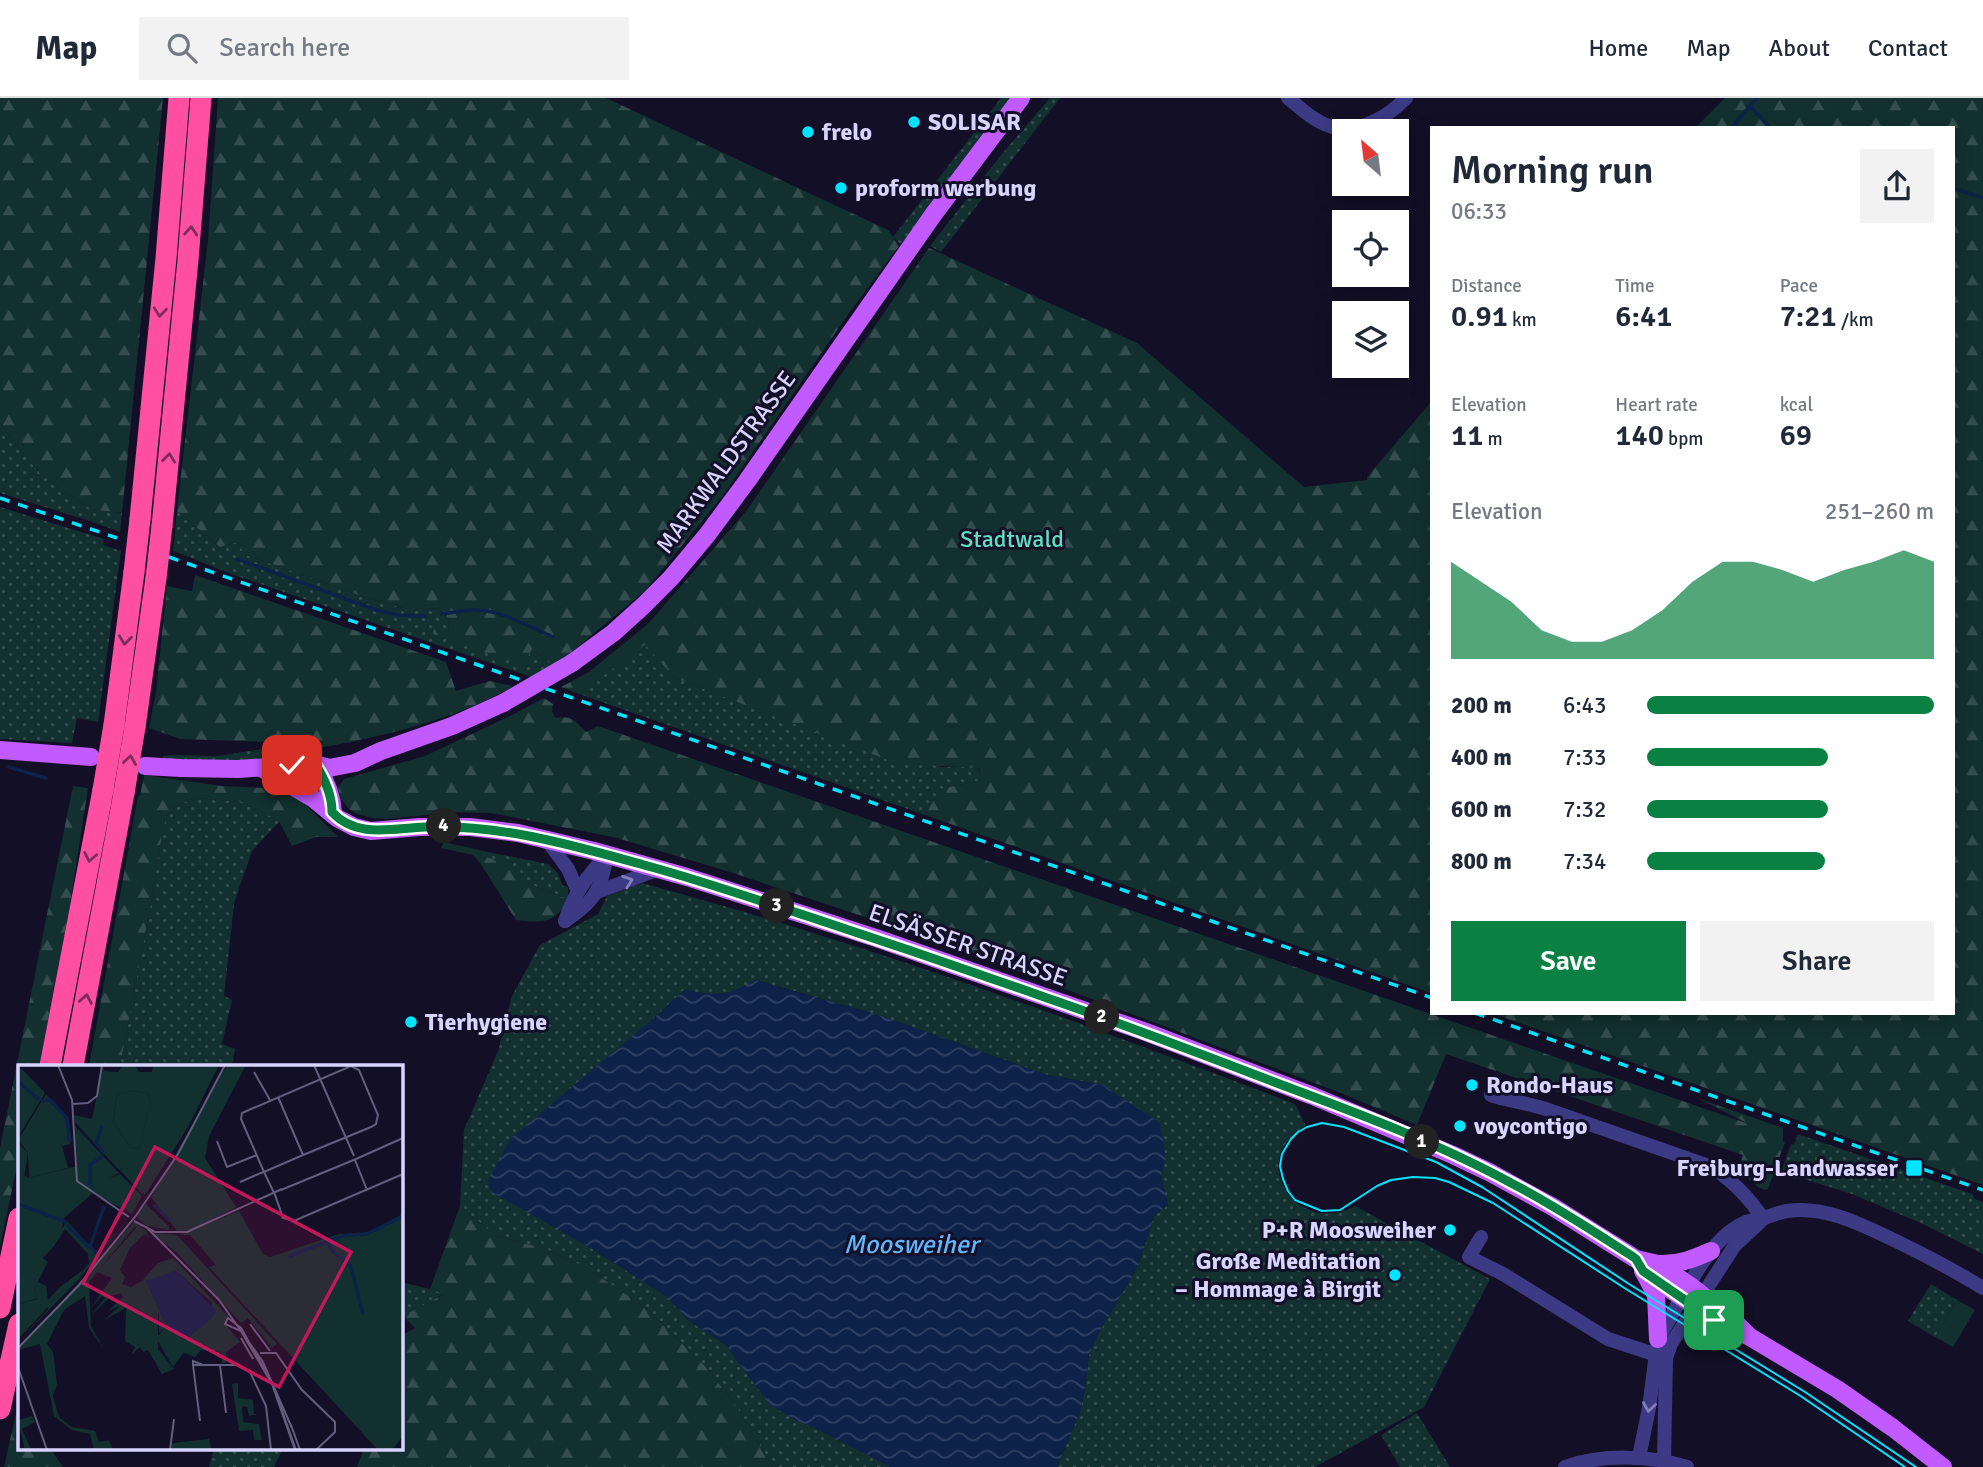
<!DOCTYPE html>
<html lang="en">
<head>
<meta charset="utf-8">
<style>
	body { margin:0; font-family:Signika,sans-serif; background:#f2f2f3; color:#1f2937; height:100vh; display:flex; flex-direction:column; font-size:26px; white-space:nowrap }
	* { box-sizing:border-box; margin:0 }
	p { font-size:23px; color:#747a83 }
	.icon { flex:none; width:38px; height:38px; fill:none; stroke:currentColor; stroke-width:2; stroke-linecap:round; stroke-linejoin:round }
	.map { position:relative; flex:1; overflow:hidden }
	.drawer { position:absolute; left:1430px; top:28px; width:525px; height:889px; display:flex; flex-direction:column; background:#fff; border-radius:0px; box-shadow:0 4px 18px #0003 }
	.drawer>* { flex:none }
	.needle { width:46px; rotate:332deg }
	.controls { position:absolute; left:1332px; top:21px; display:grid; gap:14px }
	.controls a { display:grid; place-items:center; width:77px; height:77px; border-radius:0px; background:#fff; box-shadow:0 4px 18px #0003; font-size:35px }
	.pin { position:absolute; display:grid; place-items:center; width:60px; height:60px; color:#fff; margin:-30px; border-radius:14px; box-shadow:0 4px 10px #0006 }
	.km { position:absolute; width:35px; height:35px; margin:-18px; border-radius:50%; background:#222; color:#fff; font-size:19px; line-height:35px; text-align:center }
	.round { display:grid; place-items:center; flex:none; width:74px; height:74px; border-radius:0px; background:#f2f2f3 }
	.headline { display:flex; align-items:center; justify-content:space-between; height:119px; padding:0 21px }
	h1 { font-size:38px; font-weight:600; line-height:52px }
	.metrics { display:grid; grid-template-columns:repeat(3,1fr); gap:10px; height:119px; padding:7px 21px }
	.metrics div { display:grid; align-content:center }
	.metrics b { font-size:30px; font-weight:600 }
	.metrics small { font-size:19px; font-weight:400 }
	.metrics p { font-size:19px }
	.chart { height:196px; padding:14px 21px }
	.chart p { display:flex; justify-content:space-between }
	.chart svg { width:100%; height:126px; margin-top:7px; fill:#0b8043; opacity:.7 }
	.button { display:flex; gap:14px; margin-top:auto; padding:14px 21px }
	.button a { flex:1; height:80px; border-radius:0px; background:#0b8043; color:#fff; font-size:28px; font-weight:600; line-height:80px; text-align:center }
	.button a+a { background:#f2f2f3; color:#1f2937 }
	ul { padding:0 21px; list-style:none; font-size:23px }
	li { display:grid; grid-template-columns:112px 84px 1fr; align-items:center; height:52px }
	li i { height:18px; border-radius:9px; background:#0b8043 }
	header { display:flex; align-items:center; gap:42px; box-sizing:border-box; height:98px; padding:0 35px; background:#fff; border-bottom:2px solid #e0e1e3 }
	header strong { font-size:33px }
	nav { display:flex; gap:38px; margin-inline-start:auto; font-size:24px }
	.search { width:490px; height:63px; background:#f2f2f3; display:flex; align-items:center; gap:18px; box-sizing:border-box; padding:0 24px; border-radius:0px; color:#747a83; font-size:26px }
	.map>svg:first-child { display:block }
	.grass { fill:url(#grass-dots) }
	.forest { fill:url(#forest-firs) }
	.pitch { fill:#12302f }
	.water { fill:url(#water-waves) }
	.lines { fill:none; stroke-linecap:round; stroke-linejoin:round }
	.stream { stroke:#0c2248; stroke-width:3.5 }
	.minor { stroke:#3d3a85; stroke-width:14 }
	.major { stroke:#c25bff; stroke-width:18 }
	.highway { stroke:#ff4fa3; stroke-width:21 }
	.tram { stroke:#00e5ff; stroke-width:2 }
	.rail { stroke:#00e5ff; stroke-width:3.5; stroke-dasharray:10 9; stroke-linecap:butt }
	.major-bridge { stroke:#c25bff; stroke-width:18 }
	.highway-bridge { stroke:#ff4fa3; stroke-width:21 }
	.oneway { stroke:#7d2c5e }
	.oneway2 { stroke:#837fbc }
	.route-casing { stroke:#fff; stroke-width:14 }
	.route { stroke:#0b8043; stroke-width:9 }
	.poi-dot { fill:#00e5ff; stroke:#130f26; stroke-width:2.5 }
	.labels { text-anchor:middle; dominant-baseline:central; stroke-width:6; stroke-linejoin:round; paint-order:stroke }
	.poi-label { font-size:24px; font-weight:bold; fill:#d9d4ff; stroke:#130f26; text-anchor:start }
	.street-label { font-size:24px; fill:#d9d4ff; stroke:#130f26 }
	.park-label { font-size:24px; fill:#5fe0c0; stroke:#130f26 }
	.water-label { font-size:26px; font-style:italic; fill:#62b6ff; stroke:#130f26 }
	.inset-river { fill:none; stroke:#0c2248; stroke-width:3.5 }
	.inset-road { fill:none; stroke:#625e7d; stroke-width:2 }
	.view { fill:#c2185b; fill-opacity:0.15; stroke:#c2185b; stroke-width:3.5 }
	.inset-edge { fill:none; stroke:#d9d4ff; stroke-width:3.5 }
</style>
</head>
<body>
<header>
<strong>Map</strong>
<div class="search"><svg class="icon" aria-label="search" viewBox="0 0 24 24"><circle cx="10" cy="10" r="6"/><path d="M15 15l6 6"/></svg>Search here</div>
<nav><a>Home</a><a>Map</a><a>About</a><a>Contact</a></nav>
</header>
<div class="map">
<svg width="1983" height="1369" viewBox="0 0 1983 1369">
	<defs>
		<pattern id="grass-dots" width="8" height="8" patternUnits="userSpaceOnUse" patternTransform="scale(1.75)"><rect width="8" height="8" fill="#12302f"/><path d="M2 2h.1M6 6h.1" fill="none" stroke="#344d4e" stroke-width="1.8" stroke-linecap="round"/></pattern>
		<pattern id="forest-firs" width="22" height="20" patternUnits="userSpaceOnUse" patternTransform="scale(1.75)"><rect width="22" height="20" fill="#12302f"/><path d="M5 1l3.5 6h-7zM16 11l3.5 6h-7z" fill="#344d4e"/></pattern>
		<pattern id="water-waves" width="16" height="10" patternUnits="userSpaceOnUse" patternTransform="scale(1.75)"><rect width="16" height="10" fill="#0c2248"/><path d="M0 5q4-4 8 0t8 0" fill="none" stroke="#2f4163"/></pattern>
	</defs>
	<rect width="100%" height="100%" fill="#130f26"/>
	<g class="grass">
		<path d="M1001,0H1011L901,147L893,139Z"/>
		<path d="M1050,0H1060L941,154L930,148L1001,57Z"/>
		<path d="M0,325L15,346L40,375L60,391L91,411L122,415L120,434L87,422L0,395Z"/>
		<path d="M0,409L104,441L103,447L121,453L98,624L77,620L72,645L0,641Z"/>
		<path d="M177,413L220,449L237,444L246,457L364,499L403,510L444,511L449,523L448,535L433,536L532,551L553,567L531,579L234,477L173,453Z"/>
		<path d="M645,546L675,580L757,611L942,669H978L982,682L940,691L925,717L579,596Z"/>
		<path d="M268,650L270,661L241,664L163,662V658L172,657L218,658Z"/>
		<path d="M196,700L243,704L280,723L252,753L239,790L234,806L224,898L232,902L222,946L235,951L232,968H120L153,794L163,729L171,709Z"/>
		<path d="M488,754L548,766L557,774L563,788L568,789V801L527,785L486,759Z"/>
		<path d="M642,785C698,801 755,816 810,834C974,885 1135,945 1295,1006L1306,1028C1244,1062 1298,1140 1355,1108L1490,1181L1424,1309L1315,1369H1057L1080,1314L1085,1291L1089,1257L1098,1236L1137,1170L1154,1118L1168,1107L1161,1078L1165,1061L1103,987L1047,977L881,918L756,882C726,899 717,898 684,892L654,920L591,1150L666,1198L688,1222L726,1247L759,1292L795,1322L815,1330L891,1369H773L735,1306L705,1268L646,1210L587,1170L546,1151L496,1138L460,1108L464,1032L498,953L512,898L540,847L598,816L607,798Z"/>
		<path d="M1798,1036L1972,1096L1975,1101L1983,1104V1156L1923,1126L1852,1096L1804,1081L1779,1080L1791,1046L1794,1047Z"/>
		<path d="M401,1184L445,1195L401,1220Z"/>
		<path d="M1931,1186L1957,1202L1935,1239L1908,1223Z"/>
		<path d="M1417,1315L1450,1369H1400L1381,1337Z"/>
		<path d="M214,1350H283L274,1369H209Z"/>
	</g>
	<g class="forest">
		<path d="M0,0H163L122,415L91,411L60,391L40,375L15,346L0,325Z"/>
		<path d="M218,0H606L888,132L899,148L847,218L724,396L645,493L569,556L553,567L532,551L523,568L433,536L434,531L448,534L449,523L444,511L403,510L364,499L246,457L237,444L220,449L177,413L208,142Z"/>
		<path d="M1725,0H1983V1087L1491,915H1953V30H1695Z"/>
		<path d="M929,150L1137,245L1304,389L1367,382V379L1431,304V895L925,717L940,691L982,682L979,670L898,666L675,580L645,547L579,596L561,589L589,574L649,525L747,412Z"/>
		<path d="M195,477L446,564L456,593L490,583L512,588L511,590C439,629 351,646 270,658L267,644L180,641L149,630L156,594L167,488L192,493Z"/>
		<path d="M544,600L553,606L552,614L556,620C572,617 575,623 586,634L598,628L1749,1026L1697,1000L1783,1030V1043L1785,1044L1768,1091L1765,1092L1758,1089L1738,1072L1743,1057L1446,956L1417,1027L1341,995L1124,913L937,843L730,774L617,740L491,715L456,714L386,721L373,720L357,716L349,711L341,701L338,690L344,681L425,658L514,616Z"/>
		<path d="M144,677L222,688L268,690L283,694L301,702L338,739H316L292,748L279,723L243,704L196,700L171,709L163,730L153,794L120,968H89L138,698H140Z"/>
		<path d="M73,688L88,690L70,807L39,968H19V1059L0,1148V1050Z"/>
		<path d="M444,744L488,754L486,759L517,769L527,785L568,801C556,826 541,825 516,822L481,766L473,757L441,750Z"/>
		<path d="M460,1108L496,1138L546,1151L587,1170L646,1210L705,1268L735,1306L773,1369H357L364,1350H401V1238L415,1230L403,1218L444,1196L430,1191Z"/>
		<path d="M19,1302V1350H50L63,1369H4Z"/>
	</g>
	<path class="pitch" d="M1957,1202L1975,1212L1953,1249L1935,1239Z"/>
	<path class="water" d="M755,882L881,918L1047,977L1103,987L1160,1025L1166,1061L1161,1078L1168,1107L1154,1118L1137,1170L1098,1236L1089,1257L1085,1291L1080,1314L1057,1369H891L815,1330L795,1322L770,1307L726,1247L688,1222L666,1198L591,1150L491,1094L488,1082L511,1040L654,920L684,892C717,898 726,899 755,882Z"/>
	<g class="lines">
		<g class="stream">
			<path d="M1750,8L1770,30"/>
			<path d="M1731,30L1757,0"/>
			<path d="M1953,90L1983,100"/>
			<path d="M237,461L376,512L398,517L425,518"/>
			<path d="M442,516C453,515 464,511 475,512C502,512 529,529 553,539"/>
			<path d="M9,669L46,680"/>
		</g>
		<g class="minor">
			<path d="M1288,0C1298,8 1308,18 1320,24C1350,41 1385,22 1406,0"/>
			<path d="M547,742L568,771L577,791"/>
			<path d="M597,794L659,771"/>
			<path d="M565,823C596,802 600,793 607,757"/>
			<path d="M565,823C574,796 587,778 606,758"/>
			<path d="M1491,997C1509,1003 1527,1005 1546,1011L1712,1069C1734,1084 1749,1099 1763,1121"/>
			<path d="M1481,1139L1469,1159L1503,1176L1608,1241L1666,1260"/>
			<path d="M1689,1187C1702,1163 1720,1135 1746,1124C1752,1122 1760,1122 1767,1119C1773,1117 1780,1114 1787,1113C1826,1107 1864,1128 1898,1144C1927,1158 1955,1173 1983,1190"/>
			<path d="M1702,1198L1735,1147L1760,1124"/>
			<path d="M1639,1359L1649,1310L1658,1241L1682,1199"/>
			<path d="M1664,1363L1666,1260L1671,1246L1695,1209"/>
			<path d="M1565,1369C1601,1356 1651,1357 1687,1369"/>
		</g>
		<g class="major">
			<path d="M572,565L613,535L643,508L671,480L707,437L747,383L933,117L1021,0"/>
			<path d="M0,652L91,659"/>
			<path d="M315,666C325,681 332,696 333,714"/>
			<path d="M145,668L181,670L238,671L315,666L329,670L355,665L381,653L452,628L503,605"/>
			<path d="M263,671L314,701L337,720L354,729L371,733L419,729H470L518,735L594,753L687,779L876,840L1146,934L1313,998L1453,1057L1489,1074L1553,1109L1636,1161L1658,1166L1689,1187L1728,1217L1750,1239"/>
			<path d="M1658,1166C1678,1167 1693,1161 1711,1153"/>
			<path d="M1643,1173L1720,1225L1750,1239L1837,1291L1893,1330L1943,1369"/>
			<path d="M1645,1176L1656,1197L1658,1241"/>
		</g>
		<g class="highway">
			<path d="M140,421L166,160L179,0"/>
			<path d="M162,428L188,162L201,0"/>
			<path d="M114,627L134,474"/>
			<path d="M135,629L156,480"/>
			<path d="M50,968L103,692"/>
			<path d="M73,968L124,695"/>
			<path d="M0,1210L19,1120"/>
			<path d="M0,1311L19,1226"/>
		</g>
		<path class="tram" d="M1905,1369L1799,1297L1626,1191L1493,1105L1449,1084L1435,1080L1413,1079L1391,1082L1377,1088L1340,1112L1322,1113L1295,1102L1288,1093L1283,1081L1280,1068L1282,1056L1291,1041L1298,1034L1307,1029L1322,1025L1344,1029L1436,1064L1482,1089L1629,1186L1805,1294L1916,1369"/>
		<g class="rail">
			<path d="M0,400L117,440"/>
			<path d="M169,459L1432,900"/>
			<path d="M1475,915L1983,1092"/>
		</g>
		<path class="major-bridge" d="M503,605L572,565"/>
		<g class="highway-bridge">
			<path d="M134,474L140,421"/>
			<path d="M156,480L162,428"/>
			<path d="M103,692L114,627"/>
			<path d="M124,695L135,629"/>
		</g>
	</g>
	<defs><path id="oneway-chevron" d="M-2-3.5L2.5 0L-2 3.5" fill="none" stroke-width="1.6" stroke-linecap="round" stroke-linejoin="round" transform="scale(1.75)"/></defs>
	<g class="oneway">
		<use href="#oneway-chevron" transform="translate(191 133) rotate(-85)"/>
		<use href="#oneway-chevron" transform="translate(160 214) rotate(96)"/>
		<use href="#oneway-chevron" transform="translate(169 360) rotate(-84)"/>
		<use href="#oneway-chevron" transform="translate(125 542) rotate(97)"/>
		<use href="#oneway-chevron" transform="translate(130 662) rotate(-81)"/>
		<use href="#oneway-chevron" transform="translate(90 759) rotate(101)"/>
		<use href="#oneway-chevron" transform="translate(86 901) rotate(-80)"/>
	</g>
	<g class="oneway2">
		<use href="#oneway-chevron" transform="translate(628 783) rotate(-20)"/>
		<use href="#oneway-chevron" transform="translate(1649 1309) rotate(99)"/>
	</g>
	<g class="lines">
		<g class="route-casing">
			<path id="route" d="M292,667L315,666C325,681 332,696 332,714C357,741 393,730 425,729C500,726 572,747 644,767C700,782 754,801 810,819C889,845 968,872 1047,900C1126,927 1204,957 1282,987C1360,1016 1440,1046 1513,1086C1554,1107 1593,1133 1632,1158L1636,1161L1643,1173L1714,1222"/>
		</g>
		<use href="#route" class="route"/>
	</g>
	<g class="poi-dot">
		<circle cx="914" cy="24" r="7"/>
		<circle cx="808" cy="34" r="7"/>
		<circle cx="841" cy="90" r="7"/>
		<circle cx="411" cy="924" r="7"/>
		<circle cx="1472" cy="987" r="7"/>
		<circle cx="1460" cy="1028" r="7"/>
		<rect x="1905" y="1061" width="18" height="18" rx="3.5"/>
		<circle cx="1450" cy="1132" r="7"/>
		<circle cx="1395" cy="1177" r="7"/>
	</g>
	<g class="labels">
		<g class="poi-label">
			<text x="928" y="24">SOLISAR</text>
			<text x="822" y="34">frelo</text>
			<text x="855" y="90">proform werbung</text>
			<text x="425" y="924">Tierhygiene</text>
			<text x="1486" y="987">Rondo-Haus</text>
			<text x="1474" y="1028">voycontigo</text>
			<text x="1898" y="1070" text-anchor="end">Freiburg-Landwasser</text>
			<text x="1436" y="1132" text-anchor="end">P+R Moosweiher</text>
			<text x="1381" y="1163" text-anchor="end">Große Meditation<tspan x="1381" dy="28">– Hommage à Birgit</tspan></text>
		</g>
		<g class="street-label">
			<text transform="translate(726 364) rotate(-54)">MARKWALDSTRASSE</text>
			<text transform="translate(968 847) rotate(19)">ELSÄSSER STRASSE</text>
		</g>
		<g class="park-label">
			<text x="1012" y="441">Stadtwald</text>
		</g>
		<g class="water-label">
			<text x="911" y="1147">Moosweiher</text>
		</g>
	</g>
	<g transform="translate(18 967)">
		<rect width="385" height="385" fill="#130f26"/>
		<path d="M0,0L27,28L0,72ZM113,26L129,28L133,36L121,84L113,83L95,57L99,29ZM0,78L10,88L2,138L0,137ZM120,101V117L126,131L102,105ZM73,103L93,113L102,109L124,131L114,149L75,128ZM49,156L71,180L74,174L72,182L80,189L71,199L70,189L47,164L36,181L25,193ZM119,162L127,168L112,183L102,205L107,212L104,219L118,224L93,231L73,250L87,233L84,231L72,244L94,213L79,207ZM155,193L212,253L207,259L222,277L208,287V298H204L203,287L183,285L177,292L166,288L147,263L141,268V250L124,216L140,198ZM158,206L194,238L192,254L167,275L146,255L128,216ZM20,217L28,221L31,241L0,274V239L19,234L16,224ZM220,318V333L235,335L236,349H240L231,351L229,342L224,341L225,357L241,359L244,375H236L235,365L221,366L214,319ZM14,351L17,357L4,364L13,385H7L0,355Z" fill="#12302f" fill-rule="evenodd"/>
		<path d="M85,0L86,6L100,7L105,0H117L121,7H134L135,0H201L170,62L127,130L121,121L119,102L101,105L57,57L56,50L74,54ZM113,26L129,28L133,36L121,84L113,83L95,57L99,29ZM209,0H228L191,71L187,93L218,142L175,165L159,166L133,132ZM57,61L101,108L93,113L73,104L75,128L46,153L43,169L25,193L30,197L16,224L20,233L0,239V137L6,110L11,113L59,101ZM128,139L151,162V165L129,161L118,152ZM221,146L245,189L252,192L321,169L351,167L385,149V371L374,385H360L191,202L198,200L172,170H161ZM109,155L61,214L0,277L30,244V235L42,222L65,205ZM116,157L128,166L131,173L117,161L71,217L73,261L86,284L71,263L67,231L46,245L29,279L35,287L39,319L35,331L41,352L54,362L77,366L81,377L91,375L95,385H76L72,369L54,365L36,351L22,279L0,285ZM134,168L159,170L259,279L254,283L230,253L223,258L159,188ZM124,216L140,245V284L156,304L144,309L130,285L125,287L122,282L113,290L117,282L107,276L108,243L85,256L102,241L90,246L105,232L103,228ZM191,374L193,385H153L154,378Z" fill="#12302f" fill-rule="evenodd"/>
		<path d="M28,29L49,54L53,73L52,79L44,81L50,103L11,113L10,88L0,75Z" fill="#12302f"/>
		<path d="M147,263L168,285L155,302L138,273Z" fill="#12302f"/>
		<path d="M158,206L198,245L194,253L167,275L146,255L128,216Z" fill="#0c2248"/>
		<path class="inset-river" d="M0,16L21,35M23,36L32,35L49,53L52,77M84,61L78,78L86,89M72,121V100L85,91M0,139L48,157M136,140L152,156M49,160L71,182M310,176L313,185L333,201L345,249M79,188L72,182L86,141M271,191L325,171L349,169L385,151"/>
		<path class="inset-road" d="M40,0L54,35L59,116L111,152M296,0L336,91M236,7L252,35M260,32L285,90M54,39L70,38L79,31L84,0M199,76L209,102L239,90M338,94L385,73M337,95L349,125M222,117L245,107H246L255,103L285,90L353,62L358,59L360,50L341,5L333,1L224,48L223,54L246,107L257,130L265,153L276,156L385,109M263,125L338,94M116,156L137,167H169L264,124M128,162L201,235L245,297M232,259L252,286M223,273L235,294M0,283L61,220L117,152L160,89L207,0M242,288H258L284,325L317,357V367L298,385M244,295L274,363M175,300L182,356M185,300L175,296V300H220L232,307L248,341L253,385M202,300L208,348M1,305L29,385M273,360L282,385M152,385L156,354M277,385L254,319L223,266L207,259L210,253L223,263L254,318L278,385"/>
		<path class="view" d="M137,82L333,187L261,322L65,218Z"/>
		<rect width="385" height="385" class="inset-edge"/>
	</g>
</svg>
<div class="controls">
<a><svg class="needle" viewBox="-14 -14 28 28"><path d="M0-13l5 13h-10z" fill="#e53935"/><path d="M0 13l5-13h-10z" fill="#747a83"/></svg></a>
<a><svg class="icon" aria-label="locate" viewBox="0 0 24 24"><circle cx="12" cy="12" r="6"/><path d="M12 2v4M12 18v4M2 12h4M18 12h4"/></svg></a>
<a><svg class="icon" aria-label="layers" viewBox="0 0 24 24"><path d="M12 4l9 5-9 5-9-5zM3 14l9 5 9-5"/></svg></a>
</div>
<div class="pin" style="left:1714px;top:1222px;background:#1e9e55"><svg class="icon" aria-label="arrive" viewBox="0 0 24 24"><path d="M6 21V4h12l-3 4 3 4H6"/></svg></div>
<div class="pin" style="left:292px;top:667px;background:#d93025"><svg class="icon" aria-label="check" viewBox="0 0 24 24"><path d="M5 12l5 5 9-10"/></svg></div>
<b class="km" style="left:1422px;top:1044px">1</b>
<b class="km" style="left:1102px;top:919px">2</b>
<b class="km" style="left:777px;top:808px">3</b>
<b class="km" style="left:444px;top:728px">4</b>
<section class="drawer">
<div class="headline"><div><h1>Morning run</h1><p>06:33</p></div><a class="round"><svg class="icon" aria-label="share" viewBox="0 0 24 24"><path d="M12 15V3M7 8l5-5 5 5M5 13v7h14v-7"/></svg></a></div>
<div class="metrics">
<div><p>Distance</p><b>0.91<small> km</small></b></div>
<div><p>Time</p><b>6:41</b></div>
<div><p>Pace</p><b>7:21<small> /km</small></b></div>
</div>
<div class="metrics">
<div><p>Elevation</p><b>11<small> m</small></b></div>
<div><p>Heart rate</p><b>140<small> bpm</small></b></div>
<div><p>kcal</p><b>69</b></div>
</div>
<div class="chart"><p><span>Elevation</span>251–260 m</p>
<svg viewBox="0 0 160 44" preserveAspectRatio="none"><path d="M0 44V10L10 17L20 24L30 34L40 38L50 38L60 34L70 27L80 17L90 10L100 10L110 13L120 17L130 13L140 10L150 6L160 10V44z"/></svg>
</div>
<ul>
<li><b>200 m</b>6:43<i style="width:100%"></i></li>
<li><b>400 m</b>7:33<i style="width:63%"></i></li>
<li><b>600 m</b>7:32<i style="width:63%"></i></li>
<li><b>800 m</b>7:34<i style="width:62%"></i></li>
</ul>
<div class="button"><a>Save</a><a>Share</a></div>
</section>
</div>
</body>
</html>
